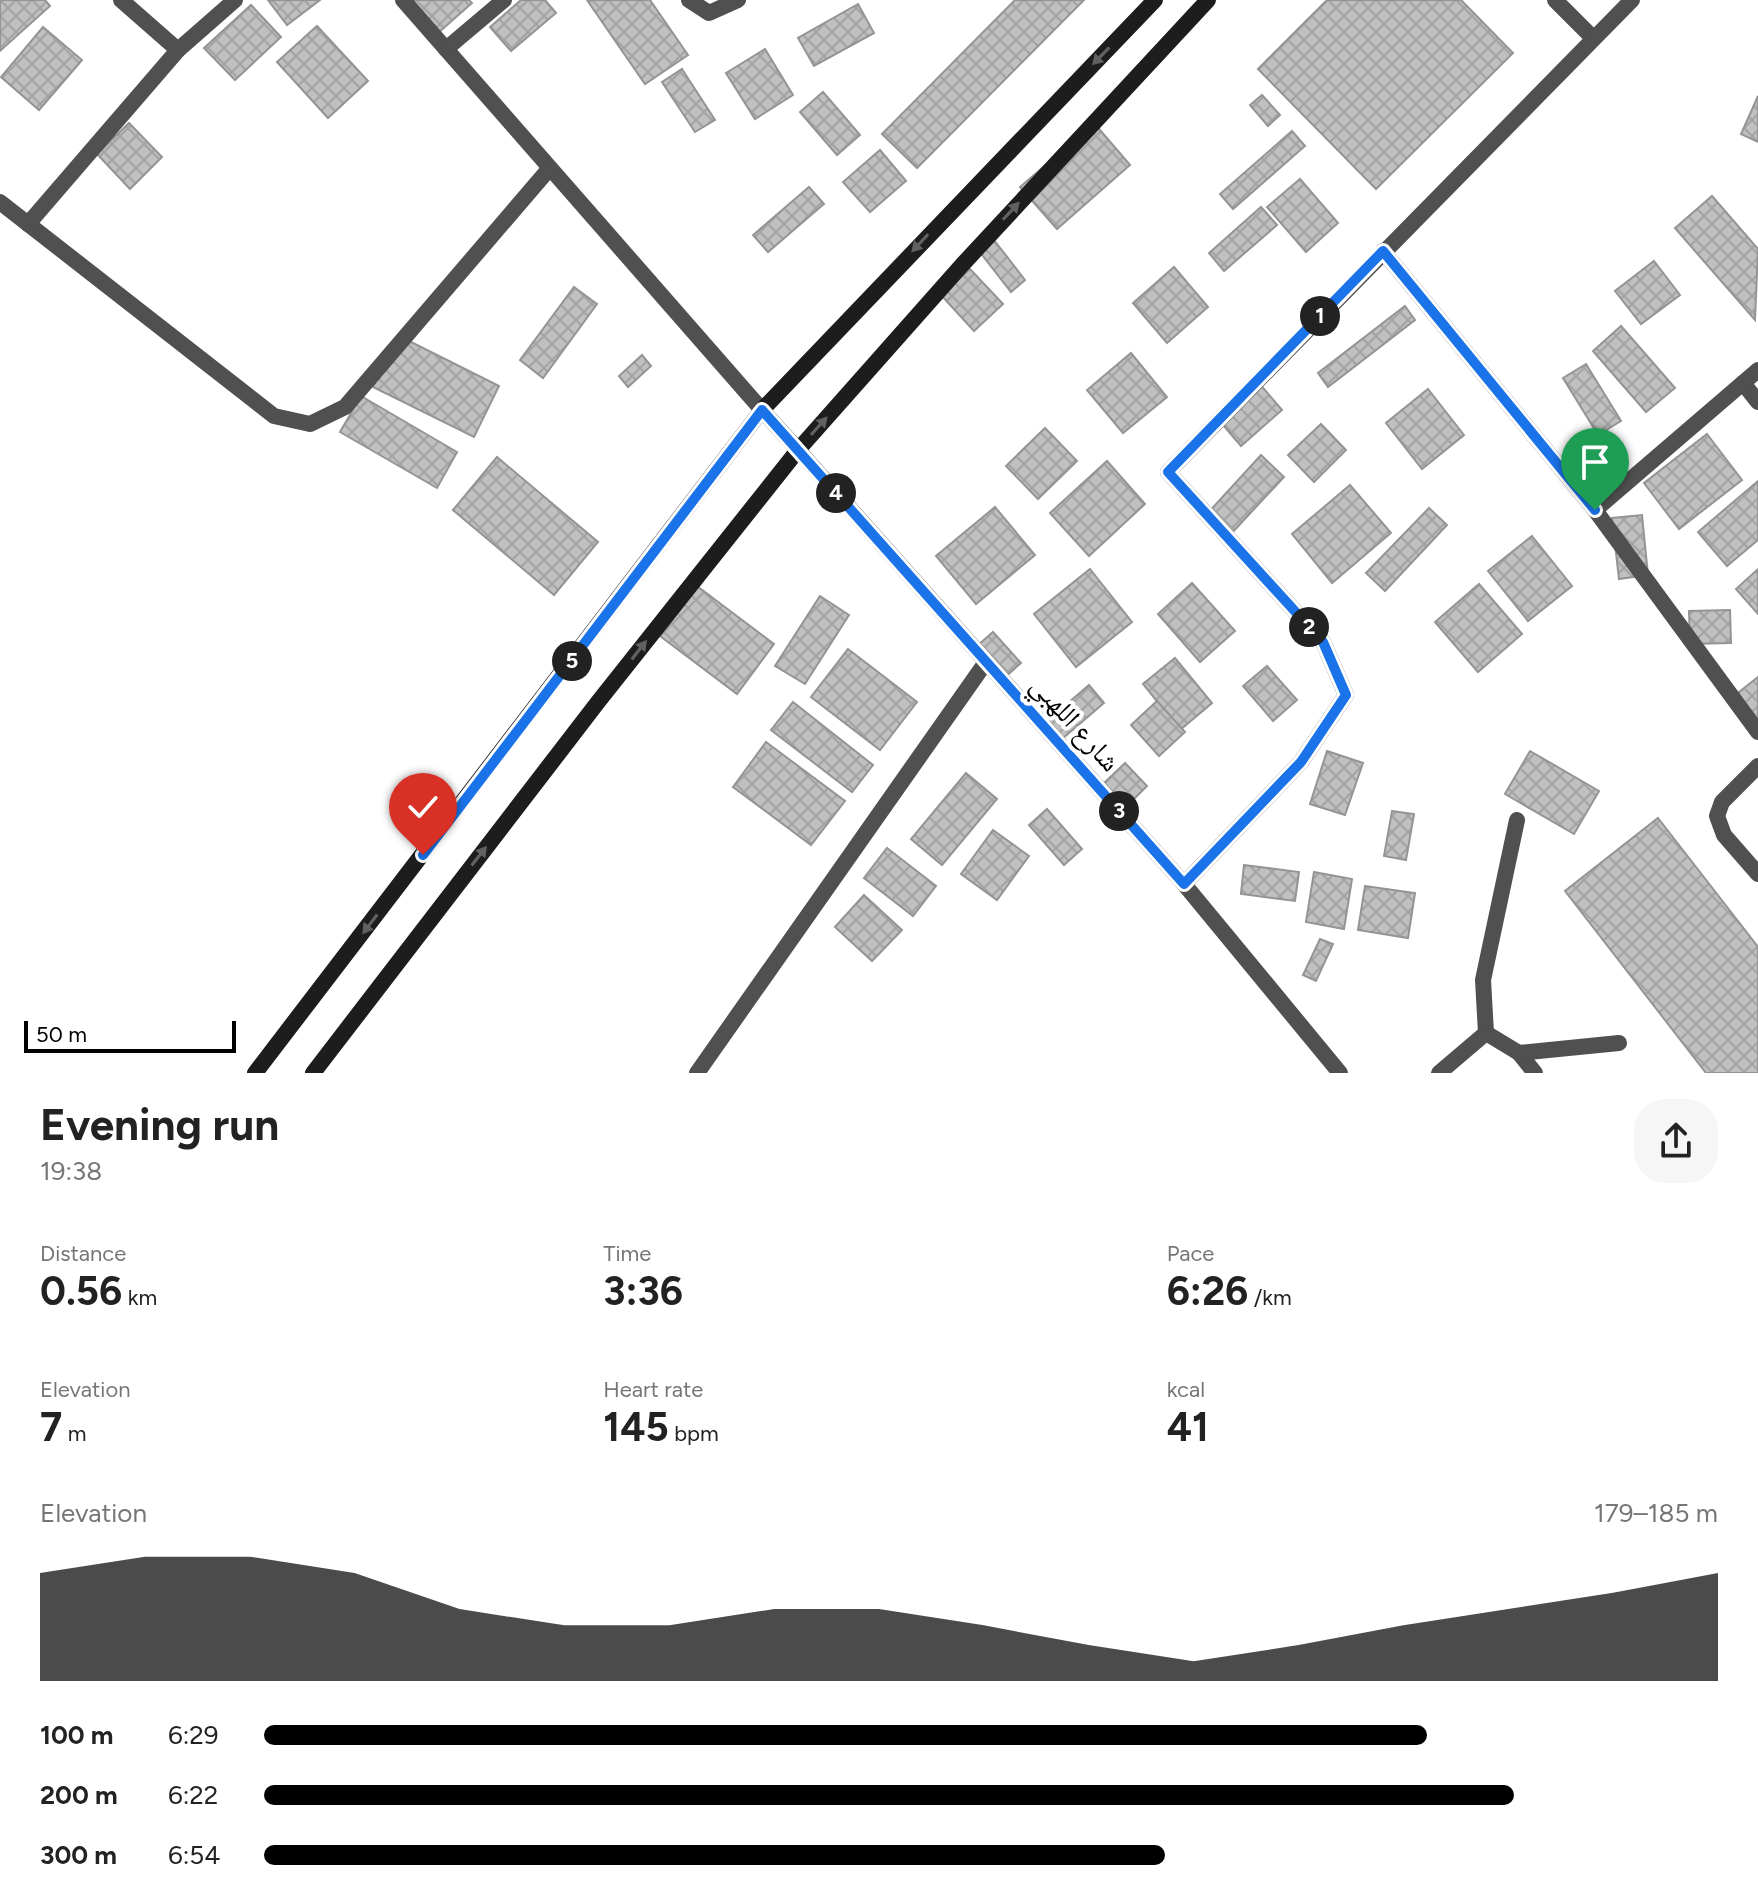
<!DOCTYPE html>
<html lang="en">
<head>
<meta charset="utf-8">
<style>
	body { margin:0; font-family:Figtree,"Noto Naskh Arabic",sans-serif; background:#f6f6f6; color:#222; height:100vh; display:flex; flex-direction:column; font-size:30px; white-space:nowrap }
	* { box-sizing:border-box; margin:0 }
	p { font-size:26px; color:#767676 }
	.icon { flex:none; width:44px; height:44px; fill:none; stroke:currentColor; stroke-width:2; stroke-linecap:round; stroke-linejoin:round }
	.map { position:relative; height:1073px; overflow:hidden }
	.details { display:flex; flex-direction:column; background:#fff; flex:1 }
	.details>* { flex:none }
	.scale { position:absolute; left:24px; bottom:20px; width:212px; box-sizing:border-box; padding-left:8px; border:4px solid #000; border-top:0; font-size:22px; line-height:28px; white-space:nowrap; color:#000; -webkit-text-stroke:6px #fff; paint-order:stroke }
	.pin { position:absolute; display:grid; place-items:center; width:68px; height:68px; color:#fff; margin:-82px -34px; border-radius:50% 50% 50% 0; rotate:-45deg; box-shadow:0 0 8px #0007 }
	.pin .icon { rotate:45deg }
	.km { position:absolute; width:40px; height:40px; margin:-20px; border-radius:50%; background:#222; color:#fff; font-size:22px; line-height:40px; text-align:center }
	.round { display:grid; place-items:center; flex:none; width:84px; height:84px; border-radius:32px; background:#f6f6f6 }
	.headline { display:flex; align-items:center; justify-content:space-between; height:136px; padding:0 40px }
	h1 { font-size:44px; font-weight:700; line-height:60px }
	.metrics { display:grid; grid-template-columns:repeat(3,1fr); gap:12px; height:136px; padding:8px 40px }
	.metrics div { display:grid; align-content:center }
	.metrics b { font-size:40px; font-weight:700 }
	.metrics small { font-size:22px; font-weight:400 }
	.metrics p { font-size:22px }
	.chart { height:224px; padding:16px 40px }
	.chart p { display:flex; justify-content:space-between }
	.chart svg { width:100%; height:144px; margin-top:8px; fill:#000; opacity:.7 }
	ul { padding:0 40px; list-style:none; font-size:26px }
	li { display:grid; grid-template-columns:128px 96px 1fr; align-items:center; height:60px }
	li i { height:20px; border-radius:10px; background:#000 }
	.map>svg:first-child { display:block }
	.building { fill:url(#building-cross-hatch); stroke:#949494; stroke-width:2 }
	.lines { fill:none; stroke-linecap:round; stroke-linejoin:round }
	.lane { stroke:#505050; stroke-width:16 }
	.street { stroke:#505050; stroke-width:16 }
	.secondary { stroke:#1d1d1d; stroke-width:16 }
	.oneway { fill:#616161 }
	.route-casing { stroke:#fff; stroke-width:16 }
	.route { stroke:#1a73e8; stroke-width:10 }
	.labels { text-anchor:middle; dominant-baseline:central; stroke-width:8; stroke-linejoin:round; paint-order:stroke }
	.street-label { font-size:28px; fill:#000; stroke:#fff }
</style>
</head>
<body>
<div class="map">
<svg width="1758" height="1073" viewBox="0 0 1758 1073">
	<defs>
		<pattern id="building-cross-hatch" width="8" height="8" patternUnits="userSpaceOnUse" patternTransform="scale(2)"><rect width="8" height="8" fill="#c0c0c0"/><path d="M0 0l8 8M0 8l8-8" fill="none" stroke="#a3a3a3"/></pattern>
	</defs>
	<rect width="100%" height="100%" fill="#fff"/>
	<g class="building">
		<path d="M0,0H45L50,6L0,51Z"/>
		<path d="M268,0H320L287,25Z"/>
		<path d="M410,0H469L472,3L438,33Z"/>
		<path d="M521,0H545L556,13L511,51L490,27Z"/>
		<path d="M587,0H650L688,55L645,84Z"/>
		<path d="M1015,0H1084L917,168L882,134Z"/>
		<path d="M1327,0H1461L1513,53L1376,189L1258,69Z"/>
		<path d="M858,4L874,33L814,66L798,38Z"/>
		<path d="M251,5L281,37L235,80L204,48Z"/>
		<path d="M317,26L368,81L328,118L277,62Z"/>
		<path d="M43,27L82,60L39,110L1,77Z"/>
		<path d="M765,49L793,95L755,119L726,73Z"/>
		<path d="M682,69L715,120L695,132L662,82Z"/>
		<path d="M823,92L860,135L837,155L800,112Z"/>
		<path d="M1262,95L1280,115L1268,126L1250,105Z"/>
		<path d="M1758,96V142L1741,134Z"/>
		<path d="M129,123L162,157L130,189L97,154Z"/>
		<path d="M1094,123L1130,165L1057,229L1020,187Z"/>
		<path d="M1292,131L1305,146L1233,209L1220,194Z"/>
		<path d="M880,150L906,181L870,212L843,182Z"/>
		<path d="M1300,179L1338,223L1306,252L1267,207Z"/>
		<path d="M809,187L824,204L768,252L753,235Z"/>
		<path d="M1712,196L1758,249L1755,320L1675,228Z"/>
		<path d="M1261,207L1277,225L1224,271L1209,253Z"/>
		<path d="M994,240L1025,280L1011,292L979,251Z"/>
		<path d="M1654,261L1680,295L1641,324L1615,291Z"/>
		<path d="M1174,267L1208,307L1167,343L1133,303Z"/>
		<path d="M970,269L1003,304L974,331L941,295Z"/>
		<path d="M574,287L597,304L543,378L520,360Z"/>
		<path d="M1405,306L1415,320L1328,387L1318,373Z"/>
		<path d="M1621,326L1675,388L1646,412L1593,351Z"/>
		<path d="M399,336L499,386L474,437L373,387Z"/>
		<path d="M1131,353L1167,397L1123,433L1087,390Z"/>
		<path d="M642,355L651,366L628,387L619,376Z"/>
		<path d="M1586,364L1621,421L1598,435L1563,378Z"/>
		<path d="M1258,382L1282,410L1241,446L1217,418Z"/>
		<path d="M1428,389L1464,435L1422,469L1386,423Z"/>
		<path d="M361,396L457,452L437,488L340,432Z"/>
		<path d="M1321,424L1346,450L1314,482L1288,455Z"/>
		<path d="M1045,428L1077,461L1038,499L1006,466Z"/>
		<path d="M1707,434L1742,480L1679,529L1644,483Z"/>
		<path d="M1261,455L1284,477L1229,536L1206,515Z"/>
		<path d="M497,457L598,542L554,595L453,510Z"/>
		<path d="M1107,461L1145,504L1089,556L1050,513Z"/>
		<path d="M1758,481V540L1727,566L1698,532Z"/>
		<path d="M1350,485L1391,533L1332,583L1292,534Z"/>
		<path d="M995,507L1035,555L976,604L936,556Z"/>
		<path d="M1429,508L1447,525L1385,591L1366,573Z"/>
		<path d="M1642,515L1648,575L1619,579L1612,518Z"/>
		<path d="M1532,536L1572,586L1528,621L1488,571Z"/>
		<path d="M1090,569L1132,622L1076,667L1034,614Z"/>
		<path d="M1758,569V614L1736,589Z"/>
		<path d="M1192,583L1235,631L1200,662L1158,614Z"/>
		<path d="M1479,584L1522,634L1478,672L1435,622Z"/>
		<path d="M697,586L774,644L737,694L660,636Z"/>
		<path d="M820,596L849,615L805,684L775,666Z"/>
		<path d="M1730,610L1731,643L1690,644L1689,611Z"/>
		<path d="M993,632L1021,663L1004,678L977,646Z"/>
		<path d="M848,649L917,702L880,750L811,697Z"/>
		<path d="M1175,658L1212,703L1180,730L1143,684Z"/>
		<path d="M1267,666L1297,700L1273,721L1243,686Z"/>
		<path d="M1758,677V734L1729,700Z"/>
		<path d="M1089,685L1104,703L1055,745L1040,727Z"/>
		<path d="M1157,701L1185,732L1159,756L1131,725Z"/>
		<path d="M793,702L873,765L852,792L771,730Z"/>
		<path d="M766,742L845,801L811,845L733,787Z"/>
		<path d="M1327,751L1363,763L1345,815L1310,804Z"/>
		<path d="M1530,751L1599,791L1574,834L1505,794Z"/>
		<path d="M1125,763L1147,786L1126,807L1104,783Z"/>
		<path d="M966,773L997,799L942,865L911,839Z"/>
		<path d="M1047,809L1082,849L1064,865L1029,825Z"/>
		<path d="M1392,811L1414,814L1406,860L1384,856Z"/>
		<path d="M1658,818L1758,947V1073H1706L1565,891Z"/>
		<path d="M993,830L1029,856L997,900L961,874Z"/>
		<path d="M887,848L936,886L913,916L864,878Z"/>
		<path d="M1244,865L1299,872L1295,901L1241,894Z"/>
		<path d="M1314,872L1352,879L1344,929L1306,922Z"/>
		<path d="M1365,886L1415,893L1408,938L1358,930Z"/>
		<path d="M864,895L902,930L872,961L835,927Z"/>
		<path d="M1320,939L1333,944L1316,981L1303,975Z"/>
	</g>
	<g class="lines">
		<g class="lane">
			<path d="M1486,1033L1483,980L1517,820"/>
			<path d="M1519,1053L1535,1073"/>
			<path d="M1439,1073L1486,1033L1519,1053L1619,1043"/>
		</g>
		<g class="street">
			<path d="M121,0L178,50"/>
			<path d="M403,0L762,410"/>
			<path d="M689,0L709,13L738,0"/>
			<path d="M1555,0L1593,38"/>
			<path d="M446,49L504,0"/>
			<path d="M0,202L274,416L310,424L345,407L549,169"/>
			<path d="M28,224L178,50L235,0"/>
			<path d="M1383,251L1595,510L1758,732"/>
			<path d="M1743,383L1758,402"/>
			<path d="M798,450L1184,884L1340,1073"/>
			<path d="M1595,510L1758,370"/>
			<path d="M1758,766L1722,802L1717,816L1724,835L1758,874"/>
			<path d="M1184,884L1301,762L1346,695L1323,642L1168,472L1632,0"/>
			<path d="M697,1073L986,662"/>
		</g>
		<g class="secondary">
			<path d="M762,410L798,450"/>
			<path d="M255,1073L762,410L1155,0"/>
			<path d="M313,1073L598,702L798,450L962,265L1208,0"/>
		</g>
	</g>
	<defs><path id="oneway-solid" d="M-6-.8H1V-3.2L6.5 0L1 3.2V.8H-6Z" transform="scale(2)"/></defs>
	<g class="oneway">
		<use href="#oneway-solid" transform="translate(1101 56) rotate(134)"/>
		<use href="#oneway-solid" transform="translate(1011 211) rotate(-47)"/>
		<use href="#oneway-solid" transform="translate(920 243) rotate(133)"/>
		<use href="#oneway-solid" transform="translate(819 426) rotate(-48)"/>
		<use href="#oneway-solid" transform="translate(639 650) rotate(-52)"/>
		<use href="#oneway-solid" transform="translate(479 856) rotate(-52)"/>
		<use href="#oneway-solid" transform="translate(370 924) rotate(127)"/>
	</g>
	<g class="lines">
		<g class="route-casing">
			<path id="route" d="M423,855L762,410L1184,884L1301,762L1346,695L1323,642L1168,472L1383,251L1595,510"/>
		</g>
		<use href="#route" class="route"/>
	</g>
	<g class="labels">
		<g class="street-label">
			<text transform="translate(1076 723) rotate(48)">شارع اللهبي</text>
		</g>
	</g>
</svg>
<div class="scale">50 m</div>
<div class="pin" style="left:1595px;top:510px;background:#1e9e55"><svg class="icon" aria-label="arrive" viewBox="0 0 24 24"><path d="M6 21V4h12l-3 4 3 4H6"/></svg></div>
<div class="pin" style="left:423px;top:855px;background:#d93025"><svg class="icon" aria-label="check" viewBox="0 0 24 24"><path d="M5 12l5 5 9-10"/></svg></div>
<b class="km" style="left:1320px;top:316px">1</b>
<b class="km" style="left:1309px;top:627px">2</b>
<b class="km" style="left:1119px;top:811px">3</b>
<b class="km" style="left:836px;top:493px">4</b>
<b class="km" style="left:572px;top:661px">5</b>
</div>
<section class="details">
<div class="headline"><div><h1>Evening run</h1><p>19:38</p></div><a class="round"><svg class="icon" aria-label="share" viewBox="0 0 24 24"><path d="M12 15V3M7 8l5-5 5 5M5 13v7h14v-7"/></svg></a></div>
<div class="metrics">
<div><p>Distance</p><b>0.56<small> km</small></b></div>
<div><p>Time</p><b>3:36</b></div>
<div><p>Pace</p><b>6:26<small> /km</small></b></div>
</div>
<div class="metrics">
<div><p>Elevation</p><b>7<small> m</small></b></div>
<div><p>Heart rate</p><b>145<small> bpm</small></b></div>
<div><p>kcal</p><b>41</b></div>
</div>
<div class="chart"><p><span>Elevation</span>179–185 m</p>
<svg viewBox="0 0 160 44" preserveAspectRatio="none"><path d="M0 44V11L10 6L20 6L30 11L40 22L50 27L60 27L70 22L80 22L90 27L100 33L110 38L120 33L130 27L140 22L150 17L160 11V44z"/></svg>
</div>
<ul>
<li><b>100 m</b>6:29<i style="width:80%"></i></li>
<li><b>200 m</b>6:22<i style="width:86%"></i></li>
<li><b>300 m</b>6:54<i style="width:62%"></i></li>
</ul>
</section>
</body>
</html>
